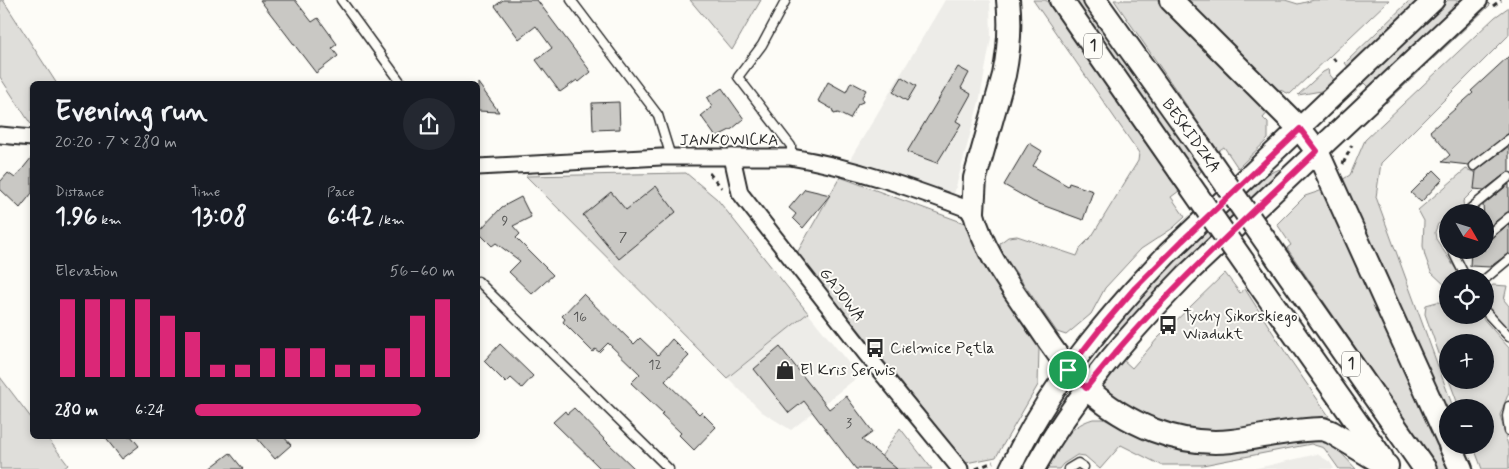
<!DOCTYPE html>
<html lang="en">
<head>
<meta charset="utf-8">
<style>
	body { margin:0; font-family:Mynerve,sans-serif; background:#242831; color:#f1f3f6; height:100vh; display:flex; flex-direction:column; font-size:19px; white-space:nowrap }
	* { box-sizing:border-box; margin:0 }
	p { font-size:16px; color:#9ea1a6 }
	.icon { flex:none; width:28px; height:28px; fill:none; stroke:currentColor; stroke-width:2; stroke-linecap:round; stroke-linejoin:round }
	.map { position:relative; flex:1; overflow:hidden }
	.details { position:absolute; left:30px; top:81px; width:450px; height:358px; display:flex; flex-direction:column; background:#171b24; border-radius:8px; box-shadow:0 2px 8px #0003 }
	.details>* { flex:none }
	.needle { width:32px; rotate:129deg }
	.buttons { position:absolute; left:1439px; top:204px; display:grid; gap:10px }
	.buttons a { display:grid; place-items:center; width:55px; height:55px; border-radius:50%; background:#171b24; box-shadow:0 2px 8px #0003; font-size:25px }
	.pin { position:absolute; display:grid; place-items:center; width:42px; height:42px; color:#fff; margin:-21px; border:2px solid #fff; border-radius:50%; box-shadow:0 1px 5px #0007 }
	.round { display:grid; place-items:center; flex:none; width:52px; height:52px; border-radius:26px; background:#242831 }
	.overview { display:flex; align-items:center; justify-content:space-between; height:85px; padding:0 25px }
	h1 { font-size:28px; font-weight:700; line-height:38px }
	.stats { display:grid; grid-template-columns:repeat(3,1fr); gap:8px; height:85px; padding:5px 25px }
	.stats div { display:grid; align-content:center }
	.stats b { font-size:25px; font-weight:700 }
	.stats small { font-size:14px; font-weight:400 }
	.stats p { font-size:14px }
	.chart { height:140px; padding:10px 25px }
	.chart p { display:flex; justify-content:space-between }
	.chart svg { width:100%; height:90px; margin-top:5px; stroke:#db2777; stroke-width:6 }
	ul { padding:0 25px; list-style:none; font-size:16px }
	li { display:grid; grid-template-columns:80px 60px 1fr; align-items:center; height:38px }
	li i { height:12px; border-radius:6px; background:#db2777 }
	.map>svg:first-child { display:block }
	.built { fill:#edece8 }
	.green { fill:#dfdeda; stroke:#858482 }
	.building { fill:#c9c8c4; stroke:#2b2b2b }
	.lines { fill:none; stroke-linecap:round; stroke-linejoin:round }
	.lane-casing { stroke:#2b2b2b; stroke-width:11 }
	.street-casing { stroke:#2b2b2b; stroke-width:19 }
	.secondary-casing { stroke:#2b2b2b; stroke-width:24 }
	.primary-casing { stroke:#2b2b2b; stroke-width:26 }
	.path { stroke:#2b2b2b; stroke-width:3; stroke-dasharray:5 4; stroke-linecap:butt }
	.lane { stroke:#fdfcf7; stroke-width:8 }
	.street { stroke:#fdfcf7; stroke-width:15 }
	.secondary { stroke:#fdfcf7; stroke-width:20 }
	.primary { stroke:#fdfcf7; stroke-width:22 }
	.primary-bridge-casing { stroke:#2b2b2b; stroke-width:26; stroke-linecap:butt }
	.primary-bridge { stroke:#fdfcf7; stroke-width:22 }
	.route-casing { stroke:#fff; stroke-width:10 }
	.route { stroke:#db2777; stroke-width:6 }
	.labels { text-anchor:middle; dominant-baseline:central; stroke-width:4; stroke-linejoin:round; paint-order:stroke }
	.number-label { font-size:14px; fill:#525251 }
	.shield { fill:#fdfcf7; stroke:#6a6a68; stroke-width:1 }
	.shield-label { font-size:15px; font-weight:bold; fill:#2b2b2b }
	.street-label { font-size:16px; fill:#2b2b2b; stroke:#fdfcf7 }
	.poi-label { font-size:16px; fill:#2b2b2b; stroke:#fdfcf7; text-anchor:start }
</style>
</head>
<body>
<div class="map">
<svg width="1509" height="469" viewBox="0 0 1509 469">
	<rect width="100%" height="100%" fill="#fdfcf7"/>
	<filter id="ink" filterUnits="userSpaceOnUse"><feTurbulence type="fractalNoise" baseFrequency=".02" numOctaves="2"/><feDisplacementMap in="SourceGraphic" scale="10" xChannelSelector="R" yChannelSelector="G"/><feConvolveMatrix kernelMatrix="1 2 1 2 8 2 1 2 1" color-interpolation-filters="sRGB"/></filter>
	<g filter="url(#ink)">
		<g class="built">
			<path d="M945,0H990L991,38L980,98L954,194L849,161Z"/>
			<path d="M808,313L859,376L791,430L762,412L728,378Z"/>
			<path d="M1317,454L1330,462L1334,469H1253Z"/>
		</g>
		<g class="green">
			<path d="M0,0H3L57,84H32V126L0,77Z"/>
			<path d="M690,0H761L732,50Z"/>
			<path d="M1033,0H1046L1179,191L1171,197L1185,217L1173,228L1141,249L1105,288L1091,314L1066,335L1057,332L1001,251L1000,243L1008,237L1017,236L1077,256L1081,247L1092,236L1138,161L1139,153Z"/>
			<path d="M1071,0H1084L1202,169L1199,174L1194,175Z"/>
			<path d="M1114,0H1158L1269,111L1263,118L1268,123V139L1238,168L1224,147L1218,151Z"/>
			<path d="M1185,0H1285L1298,4L1314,0H1389L1290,94L1275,88Z"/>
			<path d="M1410,0H1421L1349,68L1345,63Z"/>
			<path d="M1448,0H1463L1370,88L1363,81Z"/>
			<path d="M1487,2L1490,5L1386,103L1383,100Z"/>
			<path d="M1509,7V35L1381,163L1376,197L1453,407L1448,408L1447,418L1340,181L1350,175L1365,140L1495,17Z"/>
			<path d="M1329,69L1330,75L1336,82L1321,91L1298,95L1323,72Z"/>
			<path d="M1280,169L1281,172L1151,297L1118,335L1112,331L1144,292L1265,175Z"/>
			<path d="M1466,169L1476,173L1475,189L1463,201L1464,210L1461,212H1448L1447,220L1438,224L1435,232L1436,239L1461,277L1448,278L1447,287L1431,272L1425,256L1423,246L1424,221L1418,210Z"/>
			<path d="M686,173L717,199L808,313L727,378L526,176Z"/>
			<path d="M840,177L967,224L983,265L1039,349L1038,385L996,457L966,463L797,253Z"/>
			<path d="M1323,190L1451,469H1436L1379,382L1287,248L1291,245L1277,224L1305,196Z"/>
			<path d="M1225,273L1240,293L1245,289L1289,358L1329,416L1217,434L1155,423L1099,388L1122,359L1132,368L1158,338Z"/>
			<path d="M1493,285L1507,286L1504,300L1509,306V330L1485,305V290Z"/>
			<path d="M1437,302L1447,303L1448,315H1480L1509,348V392L1500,415L1509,449V469H1482L1473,445H1485V408L1459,407L1449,380H1485V342H1448L1447,376L1425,314L1426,305Z"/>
			<path d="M0,377L32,419V436H46L68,465L63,469H0Z"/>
			<path d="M1093,419H1104L1135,435L1165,446L1196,451L1311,439C1333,441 1342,454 1356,469H1339L1324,448L1311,444L1203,465H1161L1121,445L1100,469L1085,456L1077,455L1063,464L1059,469H1046C1059,447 1066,427 1093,419Z"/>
			<path d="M900,428L932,469H873Z"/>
		</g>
		<g class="building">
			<path d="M260,0H295L312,22L318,18L337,44L332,48L338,56L316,73Z"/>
			<path d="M503,0H537L591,72L579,82L577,80L560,92L536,60L552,48L536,26L519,39L495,6Z"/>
			<path d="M1509,56V133L1469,165L1442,162L1450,155L1430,131L1473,93L1471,91Z"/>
			<path d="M958,67L969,73L961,88L971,94L956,121L961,124L937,163L907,152Z"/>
			<path d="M902,77L916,86L907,101L893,92Z"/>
			<path d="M828,82L846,92L851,82L866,90L862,97L863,102L858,104L850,119L838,113L834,114L832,109L818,101Z"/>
			<path d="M478,83L499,112L478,111Z"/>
			<path d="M722,88L744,119L732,129L716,137L701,116L712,107L707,98Z"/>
			<path d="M619,102L620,129L593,130L592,103Z"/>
			<path d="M1029,143L1042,151L1033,166L1068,186L1069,183L1093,191L1083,220L1034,202L1004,185Z"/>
			<path d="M1509,146V171L1484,190L1474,189L1476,171Z"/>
			<path d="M32,157V193L20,208L0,189V182L8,173L15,178Z"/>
			<path d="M1434,170L1443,179L1421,202L1411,193Z"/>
			<path d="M1509,184V211L1485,230L1483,205Z"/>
			<path d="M656,186L676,212L619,259L583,215L611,192L626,210Z"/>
			<path d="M805,189L830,195L803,228L793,218L796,214L789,208Z"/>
			<path d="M521,197L531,217L513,226L520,234L516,238L553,275L532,294L509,272L520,261L496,243L492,246L478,232L502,207Z"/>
			<path d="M1509,224V253L1490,267L1470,266L1471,250H1485V243Z"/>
			<path d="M583,294L634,344L640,338L658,355L672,339L689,356L665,381L699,414L701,412L716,427L694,450L679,435L681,433L661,414L663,413L631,383L640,374L608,343L599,352L595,349L593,352L563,322L565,319L562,316Z"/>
			<path d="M500,344L533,376L522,388L511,378L506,383L484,361Z"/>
			<path d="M780,347L829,409L846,396L873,432L862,440L897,469H856L804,401L789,413L754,369Z"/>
			<path d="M574,408L607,442L635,469H601L553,422L565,411L567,414Z"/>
			<path d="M104,436H131L139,446L122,459Z"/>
			<path d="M255,436H283L291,445L275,459Z"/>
			<path d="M230,453L243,469H209Z"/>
		</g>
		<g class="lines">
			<g class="lane-casing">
				<g id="lane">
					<path d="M341,0L402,84"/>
					<path d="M571,0L658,115L671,157"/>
					<path d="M786,0L762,45L738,77L791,146V157"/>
					<path d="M1474,166L1509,139"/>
					<path d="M1466,212L1509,177"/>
					<path d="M1448,228V240"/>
					<path d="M1485,237L1509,217"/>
					<path d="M1452,250L1466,278"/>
					<path d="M1485,279L1509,259"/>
					<path d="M478,281L669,469"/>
					<path d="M1485,311L1509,337"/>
					<path d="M1509,406L1507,416L1509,431"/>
					<path d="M1068,469L1078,463L1084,467"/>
				</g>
			</g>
			<g class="street-casing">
				<g id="street">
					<path d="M0,135L32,138"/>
					<path d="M732,157L740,193L866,354L960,469"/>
					<path d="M478,167L661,157H791C853,167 915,189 973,211"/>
				</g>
			</g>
			<g class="secondary-casing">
				<g id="secondary">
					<path d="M973,211C984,252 1009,284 1032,318C1047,339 1060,361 1078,379"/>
					<path d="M1010,469C1048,387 1106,318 1168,253L1434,0"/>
					<path d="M1034,469C1074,396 1129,334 1186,275L1477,0"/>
				</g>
			</g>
			<g class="primary-casing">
				<g id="primary">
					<path d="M1061,0L1180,171"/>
					<path d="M1095,0L1203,151"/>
					<path d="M1171,0L1300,129L1317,151L1448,440"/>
					<path d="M973,211L975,178L1004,75C1009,50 1011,26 1008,0"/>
					<path d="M1278,259L1425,469"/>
					<path d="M1254,277L1382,458"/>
					<path d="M1086,388C1126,424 1178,447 1232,441C1262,437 1293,429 1323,429L1331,432L1387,466"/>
					<path d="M1450,445L1461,469"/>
				</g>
			</g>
			<g class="path">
				<path d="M1493,6L1501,0"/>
				<path d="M1333,58L1338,64"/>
				<path d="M1343,164L1352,145"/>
				<path d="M709,173L722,188"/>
				<path d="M976,469L993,462"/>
			</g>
			<use href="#lane" class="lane"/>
			<use href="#street" class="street"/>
			<use href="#secondary" class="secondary"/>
			<use href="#primary" class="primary"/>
			<g class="primary-bridge-casing">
				<g id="primary-bridge">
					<path d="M1203,151L1278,259"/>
					<path d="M1180,171L1254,277"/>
				</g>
			</g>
			<use href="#primary-bridge" class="primary-bridge"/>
		</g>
	</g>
	<g class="lines" filter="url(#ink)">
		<g class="route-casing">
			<path id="route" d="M1300,129L1317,151C1237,227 1155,301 1086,388L1068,370L1104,324L1135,288L1182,241Z"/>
		</g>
		<use href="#route" class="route"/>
	</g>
	<defs>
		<g id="bus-bare" transform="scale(1.5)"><path d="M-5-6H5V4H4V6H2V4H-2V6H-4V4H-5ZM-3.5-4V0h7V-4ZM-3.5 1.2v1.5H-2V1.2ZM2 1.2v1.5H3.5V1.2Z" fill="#2b2b2b" stroke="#fdfcf7" stroke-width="2.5" paint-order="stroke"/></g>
		<g id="shop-bare" transform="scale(1.5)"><path d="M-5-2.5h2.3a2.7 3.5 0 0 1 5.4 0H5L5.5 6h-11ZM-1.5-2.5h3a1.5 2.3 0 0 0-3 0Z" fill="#2b2b2b" stroke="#fdfcf7" stroke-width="2.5" paint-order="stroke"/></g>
	</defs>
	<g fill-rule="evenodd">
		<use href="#bus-bare" x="1168" y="325"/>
		<use href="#bus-bare" x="875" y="348"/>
		<use href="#shop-bare" x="785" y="370"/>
	</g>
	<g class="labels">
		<g class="number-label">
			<text x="505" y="221">9</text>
			<text x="623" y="237">7</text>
			<text x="580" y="317">16</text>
			<text x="655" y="365">12</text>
			<text x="849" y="423">3</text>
		</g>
		<g class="shield">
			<rect x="1084" y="33.5" width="18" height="25" rx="4"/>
			<rect x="1342" y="351.5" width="18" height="25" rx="4"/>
		</g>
		<g class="shield-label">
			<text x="1093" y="46">1</text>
			<text x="1351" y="364">1</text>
		</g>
		<g class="street-label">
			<text transform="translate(1191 136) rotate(54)">BESKIDZKA</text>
			<text x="729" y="140">JANKOWICKA</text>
			<text transform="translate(842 295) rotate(52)">GAJOWA</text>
		</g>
		<g class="poi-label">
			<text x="1183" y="316">Tychy Sikorskiego<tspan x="1183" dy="18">Wiadukt</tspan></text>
			<text x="890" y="348">Cielmice Pętla</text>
			<text x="800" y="370">El Kris Serwis</text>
		</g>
	</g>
</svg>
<div class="buttons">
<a><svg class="needle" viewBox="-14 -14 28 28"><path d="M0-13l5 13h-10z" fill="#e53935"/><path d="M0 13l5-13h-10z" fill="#9ea1a6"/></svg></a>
<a><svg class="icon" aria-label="locate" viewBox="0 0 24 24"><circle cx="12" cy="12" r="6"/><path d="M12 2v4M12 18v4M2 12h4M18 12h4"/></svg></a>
<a>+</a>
<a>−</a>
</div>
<div class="pin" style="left:1068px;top:370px;background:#1e9e55"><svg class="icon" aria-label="arrive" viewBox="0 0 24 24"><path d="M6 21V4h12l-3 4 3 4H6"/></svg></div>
<section class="details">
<div class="overview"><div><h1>Evening run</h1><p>20:20 · 7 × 280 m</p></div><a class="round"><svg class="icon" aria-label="share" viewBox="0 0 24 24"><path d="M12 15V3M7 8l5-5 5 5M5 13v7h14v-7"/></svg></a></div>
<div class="stats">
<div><p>Distance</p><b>1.96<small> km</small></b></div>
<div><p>Time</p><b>13:08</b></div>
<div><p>Pace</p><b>6:42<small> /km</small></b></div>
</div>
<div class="chart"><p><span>Elevation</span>56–60 m</p>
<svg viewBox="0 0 160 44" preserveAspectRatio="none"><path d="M5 44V6M15 44V6M25 44V6M35 44V6M45 44V14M55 44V22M65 44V38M75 44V38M85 44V30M95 44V30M105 44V30M115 44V38M125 44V38M135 44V30M145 44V14M155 44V6"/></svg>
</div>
<ul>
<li><b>280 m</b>6:24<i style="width:87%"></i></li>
</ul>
</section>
</div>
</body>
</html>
